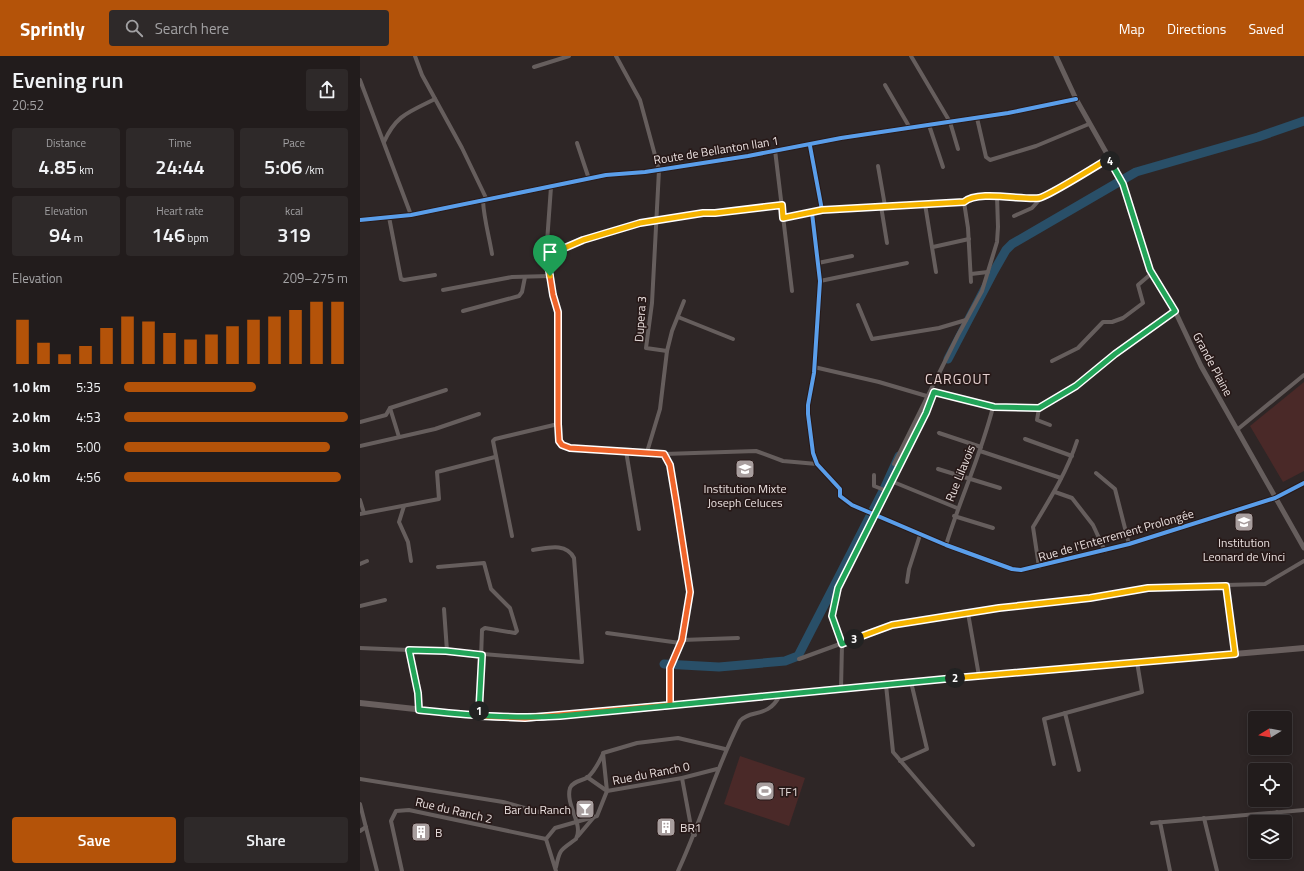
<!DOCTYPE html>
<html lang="en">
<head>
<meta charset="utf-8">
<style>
	body { margin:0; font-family:"Titillium Web",sans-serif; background:#2e2929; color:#f1f3f6; height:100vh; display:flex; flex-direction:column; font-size:15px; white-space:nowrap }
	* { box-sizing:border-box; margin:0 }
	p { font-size:13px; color:#a2a1a3 }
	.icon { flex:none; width:22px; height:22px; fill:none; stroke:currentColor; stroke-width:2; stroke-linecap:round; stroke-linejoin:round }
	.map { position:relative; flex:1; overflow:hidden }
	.panel { display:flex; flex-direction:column; background:#221c1c; width:360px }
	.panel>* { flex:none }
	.needle { width:26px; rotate:259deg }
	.buttons { position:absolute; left:888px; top:655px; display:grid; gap:8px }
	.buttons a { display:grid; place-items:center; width:44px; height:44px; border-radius:4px; background:#221c1c; box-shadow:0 2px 10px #0003,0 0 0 1px #3f3a3b; font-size:20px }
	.pin { position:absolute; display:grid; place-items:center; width:34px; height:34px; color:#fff; margin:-41px -17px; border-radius:50% 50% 50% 0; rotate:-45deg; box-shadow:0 0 4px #0007 }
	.pin .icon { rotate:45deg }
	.km { position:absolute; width:20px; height:20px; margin:-10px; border-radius:50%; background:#222; color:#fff; font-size:11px; line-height:20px; text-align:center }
	.round { display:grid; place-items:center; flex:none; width:42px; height:42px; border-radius:4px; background:#2e2929 }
	.summary { display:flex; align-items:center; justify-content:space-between; height:68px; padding:0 12px }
	h1 { font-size:22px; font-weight:600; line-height:30px }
	.metrics { display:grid; grid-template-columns:repeat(3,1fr); gap:6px; height:68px; padding:4px 12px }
	.metrics div { display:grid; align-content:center; border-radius:4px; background:#2e2929; text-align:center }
	.metrics b { font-size:20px; font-weight:600 }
	.metrics small { font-size:11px; font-weight:400 }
	.metrics p { font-size:11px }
	.chart { height:112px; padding:8px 12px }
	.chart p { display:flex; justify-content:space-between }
	.chart svg { width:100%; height:72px; margin-top:4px; stroke:#b45309; stroke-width:6 }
	.cta { display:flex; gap:8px; margin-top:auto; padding:8px 12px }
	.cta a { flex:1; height:46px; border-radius:4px; background:#b45309; color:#fff; font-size:16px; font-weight:600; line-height:46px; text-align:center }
	.cta a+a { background:#2e2929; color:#f1f3f6 }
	ul { padding:0 12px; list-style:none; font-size:13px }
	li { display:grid; grid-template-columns:64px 48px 1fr; align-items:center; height:30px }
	li i { height:10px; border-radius:5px; background:#b45309 }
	header { display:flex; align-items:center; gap:24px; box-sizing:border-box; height:56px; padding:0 20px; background:#b45309; color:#fff }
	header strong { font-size:19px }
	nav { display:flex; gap:22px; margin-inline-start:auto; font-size:14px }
	.search { width:280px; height:36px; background:#2e2929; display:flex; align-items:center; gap:10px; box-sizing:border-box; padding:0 14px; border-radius:4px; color:#a2a1a3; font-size:15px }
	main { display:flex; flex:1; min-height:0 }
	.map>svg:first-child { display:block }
	.green { fill:#4a2928 }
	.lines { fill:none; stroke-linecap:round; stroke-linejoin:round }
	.river { stroke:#294f68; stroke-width:9 }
	.minor { stroke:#665e5d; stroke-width:4 }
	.tertiary { stroke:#665e5d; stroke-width:5 }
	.primary { stroke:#695f5e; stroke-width:6 }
	.cycleway-casing { stroke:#271918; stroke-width:6 }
	.cycleway { stroke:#5a9eea; stroke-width:4 }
	.split-1-casing { stroke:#fff; stroke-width:8 }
	.split-2-casing { stroke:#fff; stroke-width:8 }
	.split-3-casing { stroke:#fff; stroke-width:8 }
	.split-4-casing { stroke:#fff; stroke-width:8 }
	.split-5-casing { stroke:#fff; stroke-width:8 }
	.split-1 { stroke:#f0652b; stroke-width:5 }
	.split-2 { stroke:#22a559; stroke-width:5 }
	.split-3 { stroke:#f5b400; stroke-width:5 }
	.split-4 { stroke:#22a559; stroke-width:5 }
	.split-5 { stroke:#f5b400; stroke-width:5 }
	.labels { text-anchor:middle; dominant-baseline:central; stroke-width:3.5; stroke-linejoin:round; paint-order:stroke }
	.street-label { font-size:12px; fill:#e9dfde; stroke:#271918 }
	.poi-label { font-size:12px; fill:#e9dfde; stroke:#271918; text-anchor:start }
	.quarter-label { font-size:14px; letter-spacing:1px; fill:#e6d2d1; stroke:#271918 }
</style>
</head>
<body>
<header>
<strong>Sprintly</strong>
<div class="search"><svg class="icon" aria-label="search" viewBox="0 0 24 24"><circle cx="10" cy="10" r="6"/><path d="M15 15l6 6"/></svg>Search here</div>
<nav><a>Map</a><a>Directions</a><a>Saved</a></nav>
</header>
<main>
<section class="panel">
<div class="summary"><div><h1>Evening run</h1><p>20:52</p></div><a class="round"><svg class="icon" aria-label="share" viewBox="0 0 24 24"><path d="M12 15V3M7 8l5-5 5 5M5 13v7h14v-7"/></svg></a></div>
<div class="metrics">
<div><p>Distance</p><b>4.85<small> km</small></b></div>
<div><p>Time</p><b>24:44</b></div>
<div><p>Pace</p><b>5:06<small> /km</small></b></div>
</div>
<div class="metrics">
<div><p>Elevation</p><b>94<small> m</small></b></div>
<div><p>Heart rate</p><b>146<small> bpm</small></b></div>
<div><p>kcal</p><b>319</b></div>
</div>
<div class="chart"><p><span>Elevation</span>209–275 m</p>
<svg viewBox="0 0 160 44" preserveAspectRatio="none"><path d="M5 44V17M15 44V31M25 44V38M35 44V33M45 44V22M55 44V15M65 44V18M75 44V25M85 44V29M95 44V26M105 44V21M115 44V17M125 44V15M135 44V11M145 44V6M155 44V6"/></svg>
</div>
<ul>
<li><b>1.0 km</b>5:35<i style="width:59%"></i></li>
<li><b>2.0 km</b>4:53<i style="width:100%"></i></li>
<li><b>3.0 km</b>5:00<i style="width:92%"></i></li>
<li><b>4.0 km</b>4:56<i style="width:97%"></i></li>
</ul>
<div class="cta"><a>Save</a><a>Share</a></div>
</section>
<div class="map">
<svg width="944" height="815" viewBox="0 0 944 815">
	<rect width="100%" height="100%" fill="#2e2626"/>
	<g class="green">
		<path d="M944,326V415L923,426L890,370Z"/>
		<path d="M380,700L445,722L429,770L364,748Z"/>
	</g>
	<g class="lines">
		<g class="river">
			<path d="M588,303L634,215L646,194L652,188L776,116L898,81L944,65"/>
			<path d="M304,608L359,611L425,605L438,600L524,433L539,400"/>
		</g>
		<g class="minor">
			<path d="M55,0L62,19L102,92L127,144"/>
			<path d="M256,0L280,44L299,114L292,247L286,292L307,295L300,353L287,396"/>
			<path d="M551,0L590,66L598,93"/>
			<path d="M174,11L209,0"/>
			<path d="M0,24L51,159"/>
			<path d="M525,29L550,72"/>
			<path d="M617,62L626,101L630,104L676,90L729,68"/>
			<path d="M569,69L583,111"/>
			<path d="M24,86C36,59 49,56 75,43"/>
			<path d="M217,87L229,123"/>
			<path d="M450,90L462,154L452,157L460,225L454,317L448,349V358L453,397L457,408L480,433V440L492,449L586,489L652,513L661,514L769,488L915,442L944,427"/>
			<path d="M415,94L432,235"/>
			<path d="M518,110L525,150"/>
			<path d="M191,131L186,200L193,239L198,257V368L199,385L202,389L221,393L304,398L396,395L423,405L457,408"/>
			<path d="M123,145C124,163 129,180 132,198"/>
			<path d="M604,146L608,172L611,226"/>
			<path d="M565,148L576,216"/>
			<path d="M521,150L527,187"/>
			<path d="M462,154L604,146C619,134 660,144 679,142C687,141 737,109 748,103"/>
			<path d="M654,160L672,152L681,142"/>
			<path d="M29,161L41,223L44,224L75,219"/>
			<path d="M423,162L452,157"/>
			<path d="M573,191L609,183"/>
			<path d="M186,200L223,184L281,167L343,157H355L421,149"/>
			<path d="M458,207L492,200"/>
			<path d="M611,218L628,216"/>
			<path d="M460,225L547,207"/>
			<path d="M83,234L152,221L190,220"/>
			<path d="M498,249L512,283L579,272L606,264"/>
			<path d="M103,255L159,240L162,236L165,221"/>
			<path d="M318,261L373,283"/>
			<path d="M307,295L312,275L324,245"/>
			<path d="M692,305L718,292L743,266H752L763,262L783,247L778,229L792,217"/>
			<path d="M454,311L519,326L570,341"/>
			<path d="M679,352L677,364L690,369"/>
			<path d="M0,366L26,359L30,352"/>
			<path d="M878,373L944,319"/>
			<path d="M579,377L621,391"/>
			<path d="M39,381L30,352L86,334"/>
			<path d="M665,383L712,400"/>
			<path d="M0,390L75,373L119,358"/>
			<path d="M266,395L279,473"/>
			<path d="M620,395L701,422"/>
			<path d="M304,398L310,409L316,445L330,536L322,584L310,612V649"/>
			<path d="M534,408L598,279L622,235L637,186L638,171L637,140"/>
			<path d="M578,413L640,432"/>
			<path d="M736,417L755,433L769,488"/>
			<path d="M514,419V430L527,435"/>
			<path d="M531,425L597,452"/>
			<path d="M695,436L712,442L733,469L745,495"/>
			<path d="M0,444L4,457"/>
			<path d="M44,450L39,466L48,486L51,505"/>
			<path d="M0,458L79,443L77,416L135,401"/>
			<path d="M594,460L633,472"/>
			<path d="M152,480L133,385L135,383L198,368"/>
			<path d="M586,489C600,443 621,399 633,351"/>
			<path d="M0,508L7,505"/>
			<path d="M78,511L124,507L131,533L150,552L157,575L155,577L125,572L122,574L119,660"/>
			<path d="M679,511L673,471C690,443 707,416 717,385"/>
			<path d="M547,526L549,513L560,479"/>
			<path d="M866,530L875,598"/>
			<path d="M0,550L25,544"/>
			<path d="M608,557L619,620"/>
			<path d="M247,577L320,587"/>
			<path d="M322,584L378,582"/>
			<path d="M0,592L49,594L58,637L59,654"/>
			<path d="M49,594L87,595L84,553"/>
			<path d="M87,595L222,606L214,502C206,486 187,492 173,494"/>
			<path d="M439,603L532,569L639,552L730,542L787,531L905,528L944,505"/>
			<path d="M526,629L533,696L613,789"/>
			<path d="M481,633L482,588L472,560L477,532L566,357L574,336L633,351L679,352L716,330L755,298L815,255"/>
			<path d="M705,657L719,714"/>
			<path d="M540,705L567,693L551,626"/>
			<path d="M694,708L684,663L782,636L777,606"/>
			<path d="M357,713L322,722L247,735L243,697L277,687L318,682L365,693"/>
			<path d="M322,722L332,776L335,779"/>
			<path d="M0,723L143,746L179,756"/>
			<path d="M0,748L17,815"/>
			<path d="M917,756L918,766"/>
			<path d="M844,762L857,815"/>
			<path d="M800,766L810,815"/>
			<path d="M792,767L944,754"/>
			<path d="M0,775L6,771"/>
			<path d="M218,780L234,761"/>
			<path d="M922,796L923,800"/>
			<path d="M196,811C200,792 201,794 216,783C224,768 205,749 210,732C213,725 222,725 228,721C235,715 239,706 243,698"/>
			<path d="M42,815L31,765L36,755L49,754L186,783"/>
			<path d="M196,815L186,783L195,772L237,760L247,735L227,721"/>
			<path d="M318,815C341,766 355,714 380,665C390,653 408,663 420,639"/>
		</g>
		<g class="tertiary">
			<path d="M696,0L716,43L760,121L790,214L815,255L841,310L944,492"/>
			<path d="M0,164L51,159L246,119L285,116L388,100L481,82L648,57L716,43"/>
		</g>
		<path class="primary" d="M0,647L119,660L165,663L619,620L944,592"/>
		<g class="cycleway-casing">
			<g id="cycleway">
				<path d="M450,90L462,154L452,157L460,225L454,317L448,349V358L453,397L457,408L480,433V440L492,449L586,489L652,513L661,514L769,488L915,442L944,427"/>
				<path d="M0,164L51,159L246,119L285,116L388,100L481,82L648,57L716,43"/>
			</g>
		</g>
		<use href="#cycleway" class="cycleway"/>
	</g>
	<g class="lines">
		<g class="split-1-casing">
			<path id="split-1" d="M119,655V660L165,662L310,649V612L322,584L330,536L316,445L310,409L304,398L210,392L202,389L199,385L198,368V256L193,239L190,220"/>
		</g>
		<g class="split-2-casing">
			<path id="split-2" d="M119,655L122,599L86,595L49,594L58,637L59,654C106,659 152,663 200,660L595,622"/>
		</g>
		<g class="split-3-casing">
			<path id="split-3" d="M494,583L532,569L639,552L730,542L788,532L866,530L875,598L595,622"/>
		</g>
		<g class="split-4-casing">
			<path id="split-4" d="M494,583L482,588L472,560L478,532L566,357L574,336L634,351L679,352L716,330L755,298L815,255L790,214L763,128L750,105"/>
		</g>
		<g class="split-5-casing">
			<path id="split-5" d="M190,220L186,200L223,184L280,167L343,157H355L422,149L423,162L462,154L604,146C618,134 660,144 679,142C687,141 738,109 748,103L750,105"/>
		</g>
		<use href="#split-1" class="split-1"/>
		<use href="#split-2" class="split-2"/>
		<use href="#split-3" class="split-3"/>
		<use href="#split-4" class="split-4"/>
		<use href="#split-5" class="split-5"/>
	</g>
	<defs>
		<g id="school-square" transform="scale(1)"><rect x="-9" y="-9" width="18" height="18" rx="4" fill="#a89e9e" stroke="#271918"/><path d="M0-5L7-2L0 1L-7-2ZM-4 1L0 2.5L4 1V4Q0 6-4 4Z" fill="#fff"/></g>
		<g id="stadium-square" transform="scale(1)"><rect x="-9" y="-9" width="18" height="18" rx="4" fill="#a89e9e" stroke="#271918"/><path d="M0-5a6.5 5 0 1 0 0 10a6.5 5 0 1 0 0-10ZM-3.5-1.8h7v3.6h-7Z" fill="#fff"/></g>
		<g id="bar-square" transform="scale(1)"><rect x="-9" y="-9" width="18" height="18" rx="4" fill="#a89e9e" stroke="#271918"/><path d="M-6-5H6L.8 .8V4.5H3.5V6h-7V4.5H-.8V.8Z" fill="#fff"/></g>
		<g id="building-square" transform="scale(1)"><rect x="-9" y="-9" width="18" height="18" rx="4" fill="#a89e9e" stroke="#271918"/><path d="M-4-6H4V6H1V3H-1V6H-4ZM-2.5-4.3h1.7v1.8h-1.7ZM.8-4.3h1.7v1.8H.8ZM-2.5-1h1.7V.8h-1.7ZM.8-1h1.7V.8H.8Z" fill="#fff"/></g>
	</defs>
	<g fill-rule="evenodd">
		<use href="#school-square" x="385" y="413"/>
		<use href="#school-square" x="884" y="466"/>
		<use href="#stadium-square" x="405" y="735"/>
		<use href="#bar-square" x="225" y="753"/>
		<use href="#building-square" x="306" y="771"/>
		<use href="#building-square" x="61" y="776"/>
	</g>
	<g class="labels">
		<g class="street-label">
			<text transform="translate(356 94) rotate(-9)">Route de Bellanton Ilan 1</text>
			<text transform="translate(280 263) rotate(-86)">Dupera 3</text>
			<text transform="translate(853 308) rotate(62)">Grande Plaine</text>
			<text transform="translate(600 417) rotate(-68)">Rue Lilavois</text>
			<text transform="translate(756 479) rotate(-16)">Rue de l'Enterrement Prolongée</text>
			<text transform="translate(291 717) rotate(-11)">Rue du Ranch 0</text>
			<text transform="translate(94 754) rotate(13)">Rue du Ranch 2</text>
		</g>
		<g class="poi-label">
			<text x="385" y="432" text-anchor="middle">Institution Mixte<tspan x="385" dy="14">Joseph Celuces</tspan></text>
			<text x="884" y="486" text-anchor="middle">Institution<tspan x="884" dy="14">Leonard de Vinci</tspan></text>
			<text x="419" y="735">TF1</text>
			<text x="211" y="753" text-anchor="end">Bar du Ranch</text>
			<text x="320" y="771">BR1</text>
			<text x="75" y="776">B</text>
		</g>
		<g class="quarter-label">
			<text x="598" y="322">CARGOUT</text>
		</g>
	</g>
</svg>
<div class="buttons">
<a><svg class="needle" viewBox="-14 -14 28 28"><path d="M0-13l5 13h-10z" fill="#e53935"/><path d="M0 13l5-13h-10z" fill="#a2a1a3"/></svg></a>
<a><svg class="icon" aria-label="locate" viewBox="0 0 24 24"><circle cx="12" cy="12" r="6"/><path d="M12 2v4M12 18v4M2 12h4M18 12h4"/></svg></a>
<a><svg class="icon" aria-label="layers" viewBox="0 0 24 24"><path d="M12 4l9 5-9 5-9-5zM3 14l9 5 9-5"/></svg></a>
</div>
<div class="pin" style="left:190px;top:220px;background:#1e9e55"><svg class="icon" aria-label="arrive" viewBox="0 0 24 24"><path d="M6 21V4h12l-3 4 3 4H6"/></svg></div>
<b class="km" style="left:119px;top:655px">1</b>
<b class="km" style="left:595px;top:622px">2</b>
<b class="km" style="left:494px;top:583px">3</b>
<b class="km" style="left:750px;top:105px">4</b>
</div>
</main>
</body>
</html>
